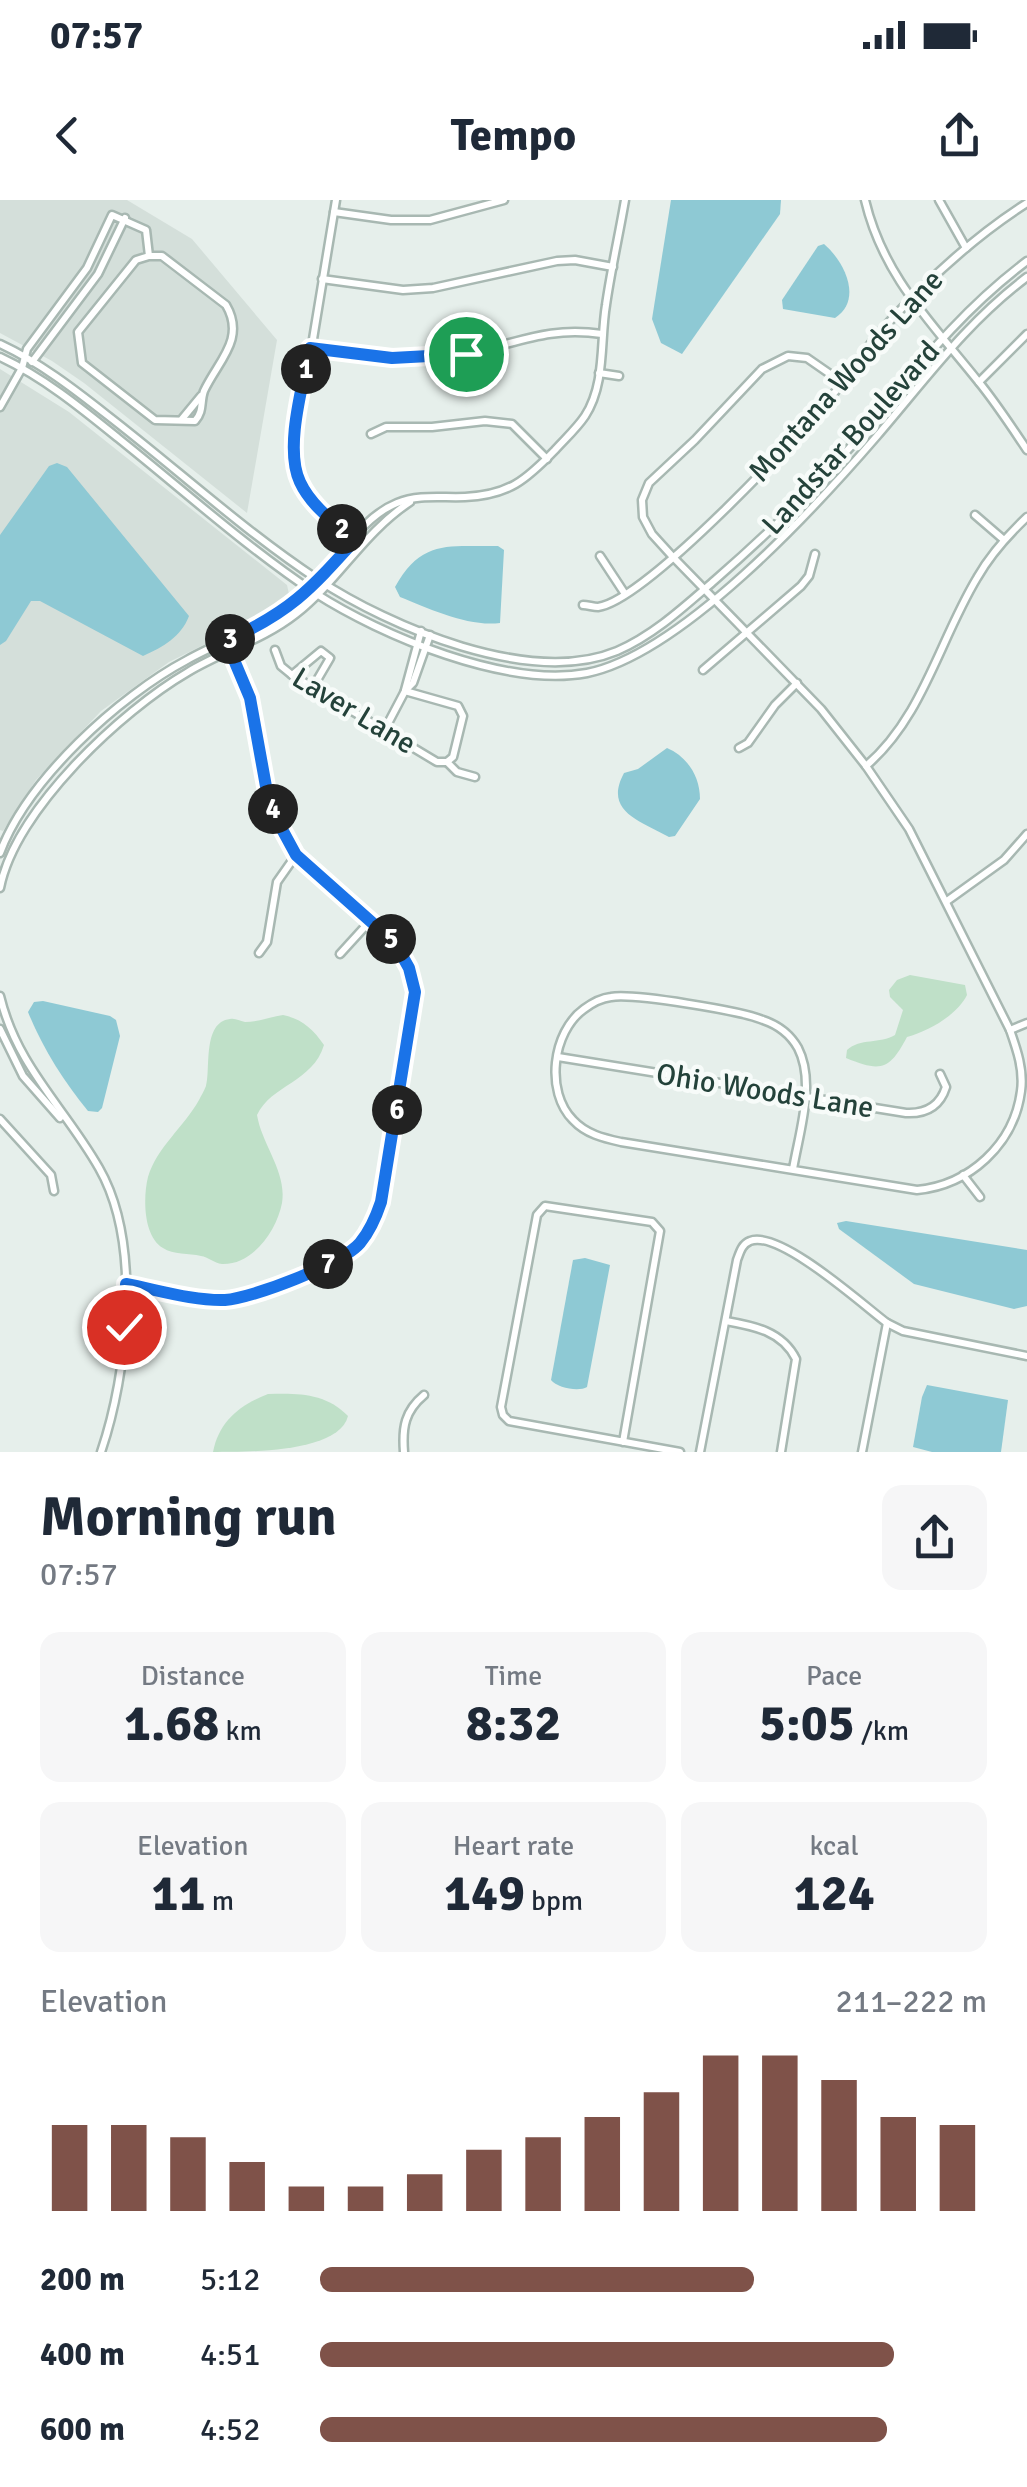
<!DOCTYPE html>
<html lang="en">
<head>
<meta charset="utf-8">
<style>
	body { margin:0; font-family:Signika,sans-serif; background:#f6f6f7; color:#1f2937; height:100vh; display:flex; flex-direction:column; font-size:38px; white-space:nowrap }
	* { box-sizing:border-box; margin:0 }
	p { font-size:32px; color:#747a83 }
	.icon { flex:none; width:55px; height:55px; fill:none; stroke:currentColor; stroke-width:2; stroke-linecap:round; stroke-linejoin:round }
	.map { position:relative; height:1252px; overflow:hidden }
	.side { display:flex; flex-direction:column; background:#fff; flex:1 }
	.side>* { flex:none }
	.pin { position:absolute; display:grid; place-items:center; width:85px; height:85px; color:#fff; margin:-42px; border:5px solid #fff; border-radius:50%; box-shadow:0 2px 10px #0007 }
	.km { position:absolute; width:50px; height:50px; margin:-25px; border-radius:50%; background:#222; color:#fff; font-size:28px; line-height:50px; text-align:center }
	.round { display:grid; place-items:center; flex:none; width:105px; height:105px; border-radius:20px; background:#f6f6f7 }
	.head { display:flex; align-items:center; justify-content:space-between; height:170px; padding:0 40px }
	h1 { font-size:55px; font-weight:700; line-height:75px }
	.figures { display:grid; grid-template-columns:repeat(3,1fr); gap:15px; height:170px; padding:10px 40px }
	.figures div { display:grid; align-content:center; border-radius:20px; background:#f6f6f7; text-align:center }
	.figures b { font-size:50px; font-weight:700 }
	.figures small { font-size:28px; font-weight:400 }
	.figures p { font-size:28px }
	.chart { height:280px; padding:20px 40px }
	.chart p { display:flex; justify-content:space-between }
	.chart svg { width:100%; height:180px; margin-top:10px; stroke:#7f5249; stroke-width:6 }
	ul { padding:0 40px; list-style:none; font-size:32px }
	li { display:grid; grid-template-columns:160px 120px 1fr; align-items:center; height:75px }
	li i { height:25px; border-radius:12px; background:#7f5249 }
	.status { display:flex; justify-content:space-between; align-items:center; height:70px; padding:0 50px; background:#fff; direction:ltr }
	.status svg { height:28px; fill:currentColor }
	header { display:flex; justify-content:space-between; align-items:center; height:130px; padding:0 40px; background:#fff; font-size:45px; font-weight:700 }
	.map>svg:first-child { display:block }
	.built { fill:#d4dfda }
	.green { fill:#bfe0c8 }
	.water { fill:#8ec9d4 }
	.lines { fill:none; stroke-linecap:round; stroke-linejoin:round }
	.minor-casing { stroke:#a8b8b2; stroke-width:11 }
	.minor { stroke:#fff; stroke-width:6 }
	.route-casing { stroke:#fff; stroke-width:20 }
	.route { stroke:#1a73e8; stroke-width:12 }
	.labels { text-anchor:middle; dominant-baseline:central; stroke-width:9; stroke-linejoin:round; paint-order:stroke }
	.street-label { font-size:30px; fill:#24423a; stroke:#f7fbf9 }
</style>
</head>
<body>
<div class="status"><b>07:57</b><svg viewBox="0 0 49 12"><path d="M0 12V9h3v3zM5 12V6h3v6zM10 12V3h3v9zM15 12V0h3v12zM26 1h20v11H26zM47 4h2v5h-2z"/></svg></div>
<header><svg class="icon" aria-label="back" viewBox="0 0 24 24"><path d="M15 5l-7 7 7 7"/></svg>Tempo<svg class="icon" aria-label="share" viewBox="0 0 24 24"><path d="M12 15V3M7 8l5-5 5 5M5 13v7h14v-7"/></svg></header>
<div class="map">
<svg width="1027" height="1252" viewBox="0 0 1027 1252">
	<rect width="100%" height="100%" fill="#e6efeb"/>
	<g class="built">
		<path d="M0,0H127L192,39L277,140L247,313L84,183L52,161L0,133Z"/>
		<path d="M0,169L69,212L287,385L289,394L274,410L169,462L101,511L36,580L3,631L0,630Z"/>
	</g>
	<g class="green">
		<path d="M910,775L965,785L967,795C957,815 929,831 907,837C890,869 882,873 846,858L847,850C860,838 880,844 895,835L903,810L890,797L889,790L897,780Z"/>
		<path d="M283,815C302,819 313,829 324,845C313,882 271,885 257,915C262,945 287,972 282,1003C277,1030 253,1065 222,1064C214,1063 208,1057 201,1056C189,1053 173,1055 163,1048C143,1036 143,997 148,977C157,947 184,927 199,900C201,896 204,891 206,886C211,870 202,822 230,819C236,818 239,821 245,822C257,822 271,817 283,815Z"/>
		<path d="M268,1194C298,1193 326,1193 348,1216C339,1252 252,1252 213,1252C219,1221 240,1205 268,1194Z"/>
	</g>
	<g class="water">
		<path d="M671,0H781L780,14L682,154L661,143L652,119Z"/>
		<path d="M824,44C845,62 863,100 835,118L783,109L782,100L818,46Z"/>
		<path d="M57,263L67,267L189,416C181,437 163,447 143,456L40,401H31L6,441L0,445V335L49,266Z"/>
		<path d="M498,346L504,350L500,423C468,427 430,409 400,397L395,387C422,338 450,347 498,346Z"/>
		<path d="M667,548C688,557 700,577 700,599L675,636L669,637C641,621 603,612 624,573L638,569Z"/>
		<path d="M43,801L110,816L116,820L120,836L102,908L98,912L88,911C64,882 42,847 28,812L34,802Z"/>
		<path d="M846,1021L1027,1050V1106L1014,1109L914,1084L839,1029L837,1023Z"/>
		<path d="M585,1058L610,1065L587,1187C579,1192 557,1188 551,1180L573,1060Z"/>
		<path d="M927,1185L1008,1200L1001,1252H932L913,1247L922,1197Z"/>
	</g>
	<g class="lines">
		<g class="minor-casing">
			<g id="minor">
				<path d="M336,0L294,254C303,298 323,313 356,341"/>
				<path d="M865,0C883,76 931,122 978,181C996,203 1011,226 1027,250"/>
				<path d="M939,0L966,48"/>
				<path d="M334,12L391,20H430L504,0"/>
				<path d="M322,79L403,90L433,88L557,61L575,60L613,67"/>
				<path d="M0,144C39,162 74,189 107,215C177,269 243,330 317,379C390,427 530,487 617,451C654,435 685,406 715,380C770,332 823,281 870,224C920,164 963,109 1027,61"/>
				<path d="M310,148C361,156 413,163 465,154C517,144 546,126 602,134"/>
				<path d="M0,157C43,177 81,208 118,238C183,290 246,347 315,393C382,436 506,488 587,473C681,454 814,309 877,236C926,179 966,123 1027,77"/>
				<path d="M32,162L98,74L125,18"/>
				<path d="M599,173L619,176"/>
				<path d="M979,182L1027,134"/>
				<path d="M0,207L22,168L27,149L87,68L112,15L146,30L149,56H162L226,105C246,139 218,161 204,191C200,202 204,211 195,221L155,220L82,163L78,132L136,60L149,56"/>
				<path d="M182,219L201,196"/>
				<path d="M371,234L386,227H432L485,221L512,224L547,259"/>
				<path d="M975,315L1004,340"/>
				<path d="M600,356L625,394"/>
				<path d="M583,405C588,405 593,407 598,407C646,401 810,225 843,182C856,166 866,148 879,133C923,84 972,38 1027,3"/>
				<path d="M275,450L281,466L292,475L437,562H447L453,557L463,516L458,506L405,491"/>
				<path d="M703,470L801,386L809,376L815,354"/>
				<path d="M292,475L321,451L330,458L313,487"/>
				<path d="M405,490L421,431"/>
				<path d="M385,529L405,491L413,483L430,435"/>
				<path d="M739,548L748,543L775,505L797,483"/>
				<path d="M447,562L457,572L475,577"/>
				<path d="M866,566C923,517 939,441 977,378C990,355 1008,335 1027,317"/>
				<path d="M0,653C27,580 119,496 187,460C225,439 266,426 300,399C335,371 355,320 397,303C419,294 442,298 465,297C509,295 526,280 555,250C565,239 577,228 585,216C606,184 600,140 606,105C611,70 619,35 625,0"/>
				<path d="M0,688C15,610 121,511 188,472C223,451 263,440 296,414C338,381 364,332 410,302"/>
				<path d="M947,701L1004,660L1027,634"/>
				<path d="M259,753L267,742L277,682L296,655"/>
				<path d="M340,754L371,720"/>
				<path d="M0,796C17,867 65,908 99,968C142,1043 128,1173 101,1252"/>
				<path d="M0,829L23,876L60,918"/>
				<path d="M1010,830L1027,823"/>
				<path d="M558,857L906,913C926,914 940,906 946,887L940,874"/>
				<path d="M0,919L51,975L54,991"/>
				<path d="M793,969C799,933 816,883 798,848C790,834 778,825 763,820C742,811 633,793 611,797C602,798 592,803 584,809C552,832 545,892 573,920C586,934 603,938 621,942L917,990C969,985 1014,945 1021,891C1024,870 1017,850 1010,830L909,629L866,566L821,509L672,356L652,334L643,317L642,300L649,283L695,240L762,169L788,156L807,158L843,183"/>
				<path d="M963,975L980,997"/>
				<path d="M126,1084C158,1090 193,1101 225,1100C253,1098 342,1064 360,1043C370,1031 376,1017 381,1002L414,812C417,748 366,716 323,678C314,670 302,662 295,652C262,605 267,550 250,498C244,479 234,460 226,441"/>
				<path d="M726,1121C754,1126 782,1131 796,1159L781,1252"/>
				<path d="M623,1242L660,1031L652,1022L545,1006L537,1015L501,1207L503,1215L509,1221L680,1252"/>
				<path d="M404,1252C402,1227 405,1211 424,1195"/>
				<path d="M700,1252L737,1060C740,1052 742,1044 750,1041C779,1029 863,1105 887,1123L903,1131L1027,1156"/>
				<path d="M862,1252L887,1123"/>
			</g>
		</g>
		<use href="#minor" class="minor"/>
	</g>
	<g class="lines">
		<g class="route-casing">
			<path id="route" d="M124,1127L126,1084C158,1090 193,1101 225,1100C253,1098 342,1064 360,1043C370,1031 376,1017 381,1002L415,792L409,768L395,743L296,655L277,620L267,592L250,498L226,441C290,412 309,391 355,340C335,323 311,306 300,282C284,248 303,185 310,148L392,158L466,154"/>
		</g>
		<use href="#route" class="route"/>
	</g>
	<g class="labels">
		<g class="street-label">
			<text transform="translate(846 176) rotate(-48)">Montana Woods Lane</text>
			<text transform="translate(851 238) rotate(-48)">Landstar Boulevard</text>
			<text transform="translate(354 511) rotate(31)">Laver Lane</text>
			<text transform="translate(765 891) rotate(9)">Ohio Woods Lane</text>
		</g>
	</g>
</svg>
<div class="pin" style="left:466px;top:154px;background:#1e9e55"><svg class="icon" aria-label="arrive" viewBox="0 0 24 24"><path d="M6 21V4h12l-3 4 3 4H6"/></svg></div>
<div class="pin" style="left:124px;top:1127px;background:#d93025"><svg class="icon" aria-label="check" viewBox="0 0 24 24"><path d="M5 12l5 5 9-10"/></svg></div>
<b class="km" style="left:306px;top:169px">1</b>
<b class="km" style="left:342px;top:329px">2</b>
<b class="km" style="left:230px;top:439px">3</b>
<b class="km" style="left:273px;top:609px">4</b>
<b class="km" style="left:391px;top:739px">5</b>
<b class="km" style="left:397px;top:910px">6</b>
<b class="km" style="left:328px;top:1064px">7</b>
</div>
<section class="side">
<div class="head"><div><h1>Morning run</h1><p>07:57</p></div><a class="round"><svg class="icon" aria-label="share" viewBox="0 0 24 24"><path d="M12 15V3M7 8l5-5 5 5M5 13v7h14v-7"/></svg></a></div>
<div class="figures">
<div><p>Distance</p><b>1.68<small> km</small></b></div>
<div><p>Time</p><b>8:32</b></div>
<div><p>Pace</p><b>5:05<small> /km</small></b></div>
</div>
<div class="figures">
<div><p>Elevation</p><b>11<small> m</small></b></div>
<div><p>Heart rate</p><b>149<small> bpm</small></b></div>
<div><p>kcal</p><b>124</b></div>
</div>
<div class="chart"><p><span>Elevation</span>211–222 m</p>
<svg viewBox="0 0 160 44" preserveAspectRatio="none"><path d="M5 44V23M15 44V23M25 44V26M35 44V32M45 44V38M55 44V38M65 44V35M75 44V29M85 44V26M95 44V21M105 44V15M115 44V6M125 44V6M135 44V12M145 44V21M155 44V23"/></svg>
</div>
<ul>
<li><b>200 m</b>5:12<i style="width:65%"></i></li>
<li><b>400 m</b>4:51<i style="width:86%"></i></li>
<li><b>600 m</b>4:52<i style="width:85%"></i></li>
</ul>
</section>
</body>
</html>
